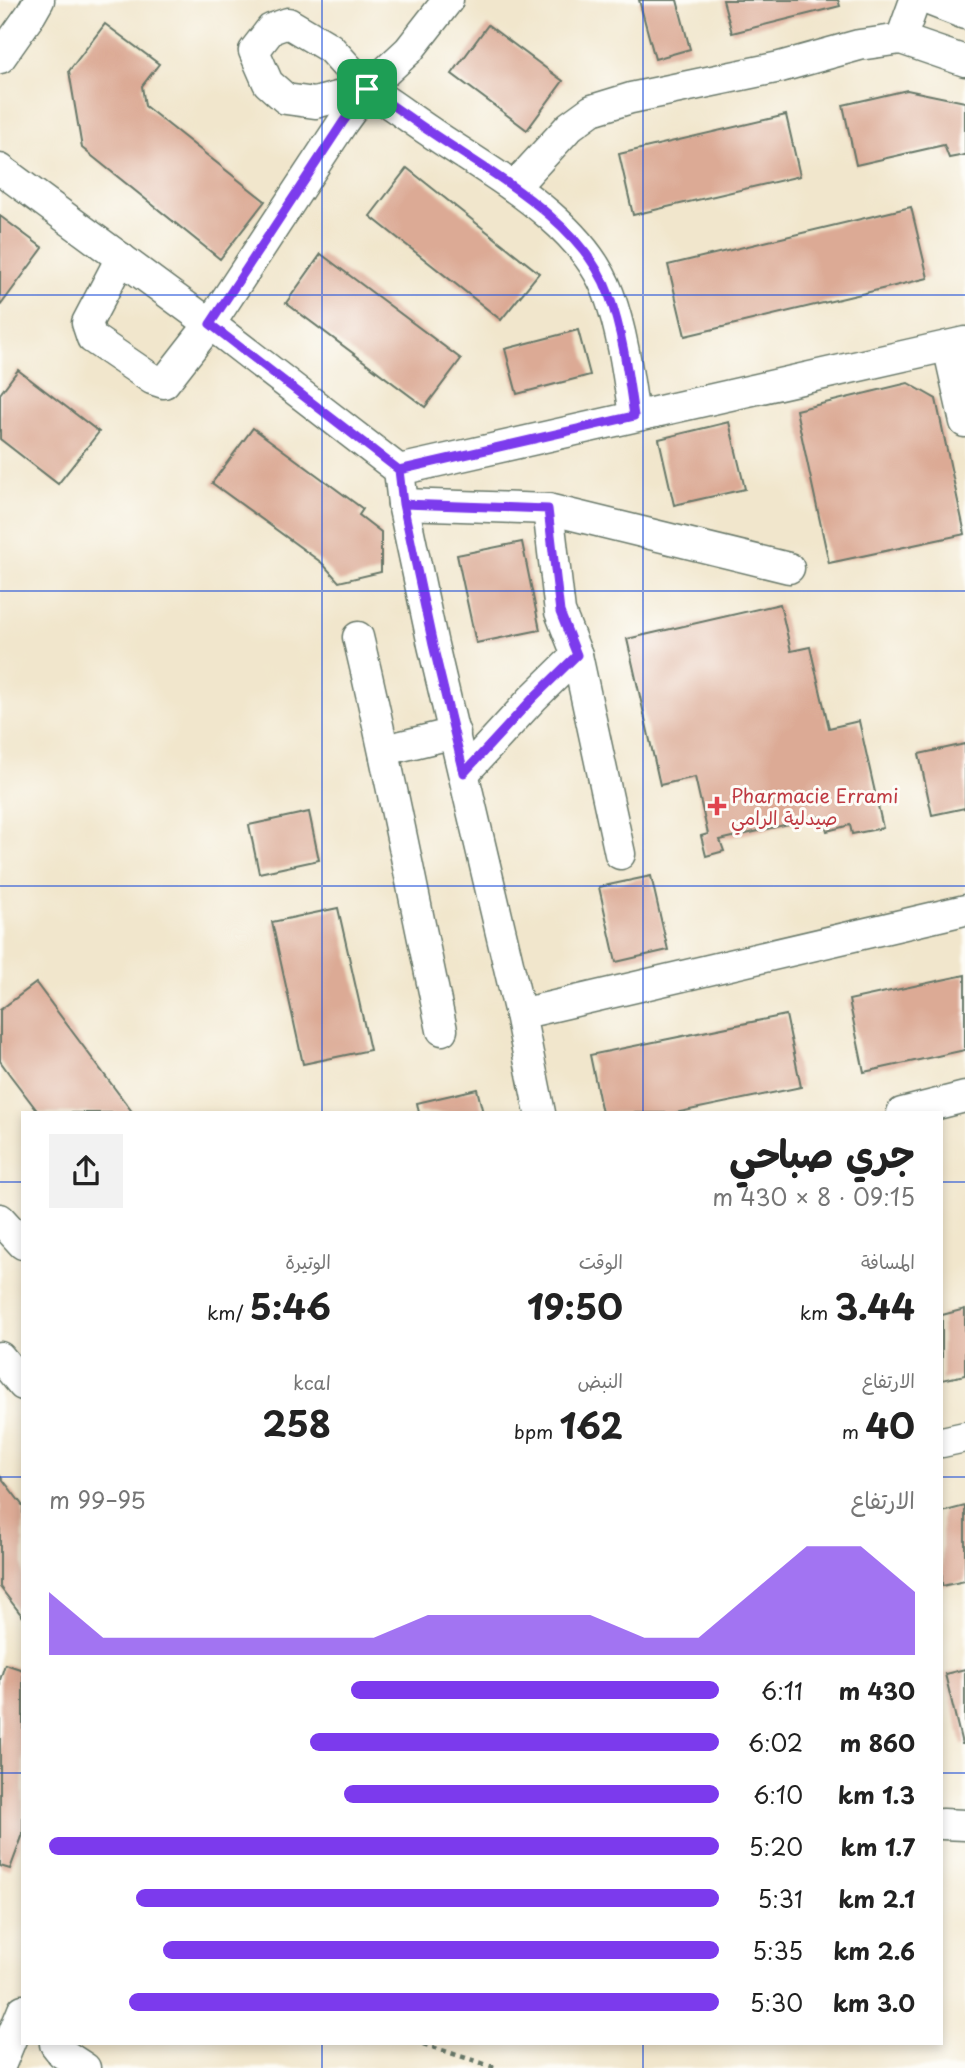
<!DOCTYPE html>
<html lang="ar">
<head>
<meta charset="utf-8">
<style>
	body { margin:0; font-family:"Playpen Sans","Playpen Sans Arabic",sans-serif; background:#f2f2f2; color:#222; direction:rtl; height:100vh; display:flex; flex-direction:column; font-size:26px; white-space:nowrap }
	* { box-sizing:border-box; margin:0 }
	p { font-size:23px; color:#767676 }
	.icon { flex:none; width:38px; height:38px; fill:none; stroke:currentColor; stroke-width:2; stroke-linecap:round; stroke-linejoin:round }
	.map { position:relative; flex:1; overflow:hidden; direction:ltr }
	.side { position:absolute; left:21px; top:1111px; width:922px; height:934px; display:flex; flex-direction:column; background:#fff; border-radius:0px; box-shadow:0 4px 10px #0003; direction:rtl }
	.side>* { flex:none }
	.pin { position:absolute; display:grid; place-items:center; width:60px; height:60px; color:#fff; margin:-30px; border-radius:14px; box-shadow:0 4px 10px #0006 }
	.round { display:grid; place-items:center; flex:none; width:74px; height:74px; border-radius:0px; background:#f2f2f2 }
	.head { display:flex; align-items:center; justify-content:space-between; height:119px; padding:0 28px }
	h1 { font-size:38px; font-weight:700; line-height:52px }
	.stats { display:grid; grid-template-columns:repeat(3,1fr); gap:10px; height:119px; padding:7px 28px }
	.stats div { display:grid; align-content:center }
	.stats b { font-size:35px; font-weight:700 }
	.stats small { font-size:19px; font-weight:400 }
	.stats p { font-size:19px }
	.chart { height:196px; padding:14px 28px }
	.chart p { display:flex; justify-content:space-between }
	.chart svg { width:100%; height:126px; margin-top:7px; fill:#7c3aed; opacity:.7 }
	ul { padding:0 28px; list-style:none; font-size:23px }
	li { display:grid; grid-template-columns:112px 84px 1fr; align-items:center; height:52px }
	li i { height:18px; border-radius:9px; background:#7c3aed }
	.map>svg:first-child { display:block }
	.building { fill:#dcaa95 }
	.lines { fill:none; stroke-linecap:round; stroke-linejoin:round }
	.minor-casing { stroke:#687869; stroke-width:33 }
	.path { stroke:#687869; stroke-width:4.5; stroke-dasharray:5 5; stroke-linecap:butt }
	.minor { stroke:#fff; stroke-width:30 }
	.route-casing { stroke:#fff; stroke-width:14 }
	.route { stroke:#7c3aed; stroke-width:9 }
	.grid { fill:none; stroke:#1d4ed8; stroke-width:2; stroke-opacity:0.55 }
	.health-dot { fill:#e0444e; stroke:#fdfcf7; stroke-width:2.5 }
	.labels { text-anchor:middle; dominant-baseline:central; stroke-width:6; stroke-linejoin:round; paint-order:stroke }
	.health-label { font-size:19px; fill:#be3a42; stroke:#fdfcf7; text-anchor:start }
</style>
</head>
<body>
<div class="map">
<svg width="965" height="2068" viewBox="0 0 965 2068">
	<rect width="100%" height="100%" fill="#fdfcf7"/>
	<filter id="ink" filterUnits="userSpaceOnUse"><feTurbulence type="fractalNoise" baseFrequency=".0143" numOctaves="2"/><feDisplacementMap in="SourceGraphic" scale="14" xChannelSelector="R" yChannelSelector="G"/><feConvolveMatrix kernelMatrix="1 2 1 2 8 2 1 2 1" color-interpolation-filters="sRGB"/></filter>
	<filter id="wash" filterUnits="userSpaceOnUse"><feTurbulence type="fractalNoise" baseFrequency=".00686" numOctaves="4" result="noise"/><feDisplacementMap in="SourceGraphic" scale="28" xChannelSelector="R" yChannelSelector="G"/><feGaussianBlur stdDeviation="1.57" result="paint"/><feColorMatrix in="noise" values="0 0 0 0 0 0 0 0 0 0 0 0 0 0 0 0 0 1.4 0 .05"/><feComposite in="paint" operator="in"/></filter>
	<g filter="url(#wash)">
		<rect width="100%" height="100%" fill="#f1e6cc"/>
		<g id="blocks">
			<g class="building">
				<path d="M639,0H677L690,49L655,59Z"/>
				<path d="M723,0H838L840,6L732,33Z"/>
				<path d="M105,24L159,64L142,86L145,106L265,201L220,259L82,148L69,71Z"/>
				<path d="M488,25L563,81L527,130L452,74Z"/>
				<path d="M907,90L965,102V155L949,158L944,145L856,165L843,105Z"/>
				<path d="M786,115L800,176L633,215L619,154Z"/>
				<path d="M407,168L539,273L501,320L370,216Z"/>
				<path d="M911,207L928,278L685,336L668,265Z"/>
				<path d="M0,216L43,248L0,306Z"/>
				<path d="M321,254L461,359L425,407L286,303Z"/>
				<path d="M578,330L590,375L517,394L505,349Z"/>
				<path d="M18,370L99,432L58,484L0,439V394Z"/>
				<path d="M908,383L936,399L965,534L829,563L796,410Z"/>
				<path d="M729,422L745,489L674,505L659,439Z"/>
				<path d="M253,428L363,509L359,515L381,532V572L339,582L322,563L212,483Z"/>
				<path d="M522,542L540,630L476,643L457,555Z"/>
				<path d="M780,604L791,651L810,647L829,728L859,721L883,828L852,834L850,825L827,831L823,816L720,840L724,851L706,856L701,836L708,834L695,777L660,785L627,639Z"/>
				<path d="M965,744V808L932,815L919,754Z"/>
				<path d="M309,812L319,860L259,873L249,825Z"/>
				<path d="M651,876L668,950L616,962L599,887Z"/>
				<path d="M338,908L370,1050L303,1064L272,922Z"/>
				<path d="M965,975V1050L864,1072L849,1000Z"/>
				<path d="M36,983L71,1030L133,1113H39L10,1075L0,1061V1010Z"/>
				<path d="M786,1015L801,1087L675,1113H602L590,1055Z"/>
				<path d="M477,1089L483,1113H419L417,1103Z"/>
				<path d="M965,1309V1375L942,1380V1315Z"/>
				<path d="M0,1476L23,1506V1617L0,1587Z"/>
				<path d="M965,1506V1581L942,1586V1512Z"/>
				<path d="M5,1664L23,1670V1834L10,1869L0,1866V1680Z"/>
				<path d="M965,1669V1744H962L945,1674Z"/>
			</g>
		</g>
	</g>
	<g filter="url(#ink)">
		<use href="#blocks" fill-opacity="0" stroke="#687869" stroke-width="2"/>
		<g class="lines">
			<g class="minor-casing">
				<g id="minor">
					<path d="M929,0L965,14"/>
					<path d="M901,39L915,0"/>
					<path d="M0,58L31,14L39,0"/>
					<path d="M367,89L330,48L288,23L271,29L254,51L268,83L286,99L315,103L367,89L409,50L448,0"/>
					<path d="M0,169L210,324L399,470L403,504L433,645L520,1014L540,1113"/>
					<path d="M514,187L570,126L592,110L631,98L780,67L859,45L901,39L965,61"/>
					<path d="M121,258L87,323L92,338L152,379L164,383L210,324L343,122L367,89C389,102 408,117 429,131C490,173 583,221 609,295C623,334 628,375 634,416"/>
					<path d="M948,346L965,422"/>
					<path d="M399,470L965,342"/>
					<path d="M403,504L548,509L789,568"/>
					<path d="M358,637C389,767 414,899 442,1030"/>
					<path d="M577,655L620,854"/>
					<path d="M385,750L455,733"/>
					<path d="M464,773L533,698L577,655L560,612L548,509"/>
					<path d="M520,1014L965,910"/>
					<path d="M902,1113L965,1097"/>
					<path d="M0,1219L23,1244"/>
					<path d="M0,1357L23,1385"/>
					<path d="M942,1442L965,1437"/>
					<path d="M942,1824L965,1825"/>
					<path d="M55,2044L62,2053L85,2068"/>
					<path d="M0,2066L23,2010"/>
				</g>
			</g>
			<path class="path" d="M423,2044L497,2068"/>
			<use href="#minor" class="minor"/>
		</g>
	</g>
	<g class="lines" filter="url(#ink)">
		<g class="route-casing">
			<path id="route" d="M367,89L343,122L210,324L399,470L403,504L433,645L464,773L533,698L577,655L560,612L548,509L403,504L399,470L634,416C628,375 623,334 609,295C583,221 490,173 429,131C408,117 389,102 367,89"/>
		</g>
		<use href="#route" class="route"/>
	</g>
	<path class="grid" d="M322,0V1113M643,0V1113M0,295H965M0,591H965M0,886H965M0,1182H23M942,1182H965M0,1477H23M942,1477H965M0,1773H23M942,1773H965M322,2044V2068M643,2044V2068"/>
	<path class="health-dot" d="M713.5 795.5h7v7h7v7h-7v7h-7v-7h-7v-7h7z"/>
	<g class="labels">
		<g class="health-label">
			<text x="731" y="795">Pharmacie Errami<tspan x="731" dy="22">صيدلية الرامي</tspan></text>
		</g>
	</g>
</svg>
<div class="pin" style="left:367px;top:89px;background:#1e9e55"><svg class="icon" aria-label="arrive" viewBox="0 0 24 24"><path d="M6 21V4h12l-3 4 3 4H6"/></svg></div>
<section class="side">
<div class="head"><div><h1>جري صباحي</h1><p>09:15 · 8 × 430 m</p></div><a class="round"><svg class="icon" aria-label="share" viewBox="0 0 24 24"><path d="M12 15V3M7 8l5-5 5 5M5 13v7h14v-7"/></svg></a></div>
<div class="stats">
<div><p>المسافة</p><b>3.44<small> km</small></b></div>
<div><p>الوقت</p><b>19:50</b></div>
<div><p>الوتيرة</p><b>5:46<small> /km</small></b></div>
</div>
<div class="stats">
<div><p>الارتفاع</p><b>40<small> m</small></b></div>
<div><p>النبض</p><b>162<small> bpm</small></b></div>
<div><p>kcal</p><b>258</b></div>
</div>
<div class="chart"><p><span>الارتفاع</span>95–99 m</p>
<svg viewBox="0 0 160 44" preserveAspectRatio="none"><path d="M0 44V22L10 38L20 38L30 38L40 38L50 38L60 38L70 30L80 30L90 30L100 30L110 38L120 38L130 22L140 6L150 6L160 22V44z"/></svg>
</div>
<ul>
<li><b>430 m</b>6:11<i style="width:55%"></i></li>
<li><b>860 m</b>6:02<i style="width:61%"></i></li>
<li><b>1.3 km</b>6:10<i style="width:56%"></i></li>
<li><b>1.7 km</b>5:20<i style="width:100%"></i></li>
<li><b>2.1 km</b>5:31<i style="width:87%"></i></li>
<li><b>2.6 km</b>5:35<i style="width:83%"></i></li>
<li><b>3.0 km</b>5:30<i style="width:88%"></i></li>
</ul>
</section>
</div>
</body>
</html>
